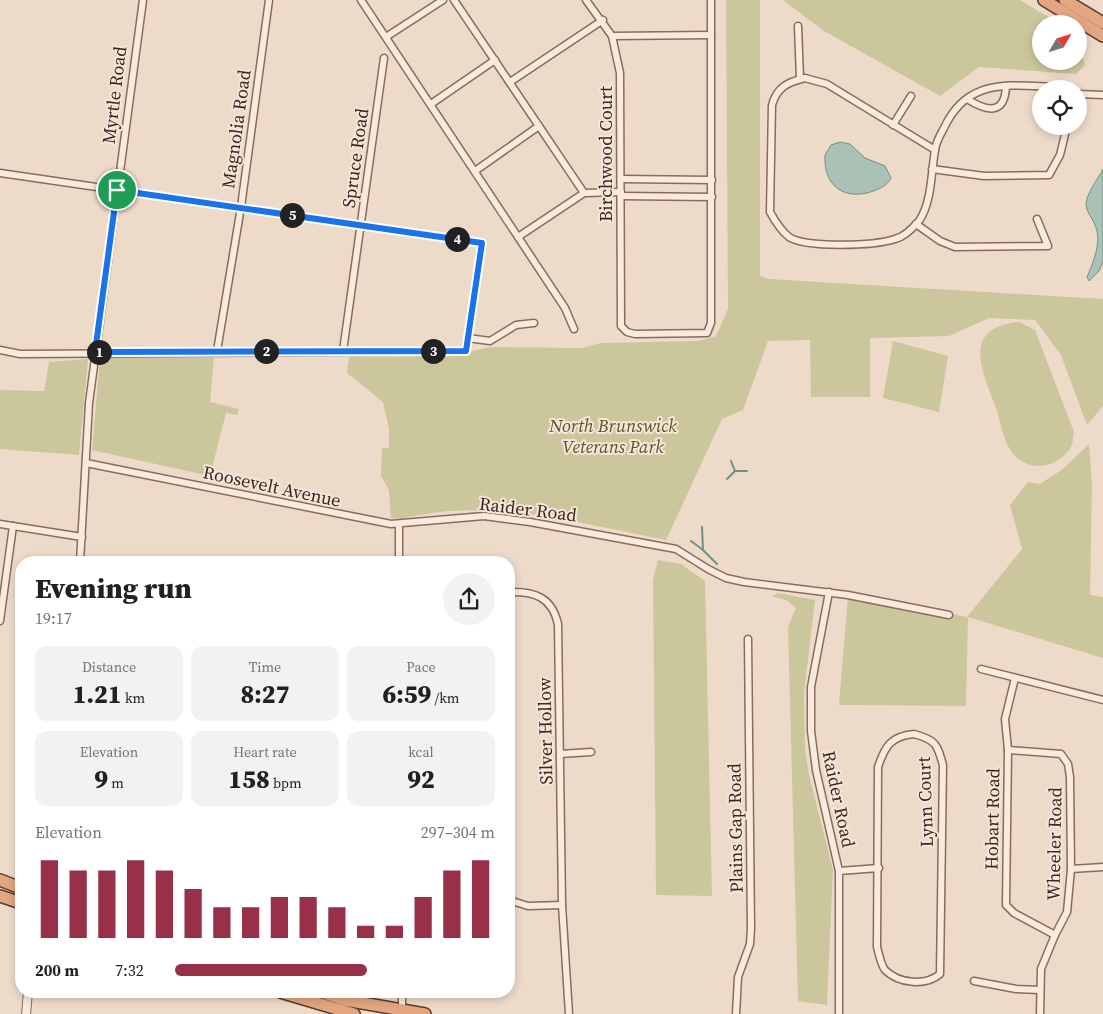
<!DOCTYPE html>
<html lang="en">
<head>
<meta charset="utf-8">
<style>
	body { margin:0; font-family:"Source Serif 4",serif; background:#f2f2f2; color:#202124; height:100vh; display:flex; flex-direction:column; font-size:19px; white-space:nowrap }
	* { box-sizing:border-box; margin:0 }
	p { font-size:16px; color:#757577 }
	.icon { flex:none; width:28px; height:28px; fill:none; stroke:currentColor; stroke-width:2; stroke-linecap:round; stroke-linejoin:round }
	.map { position:relative; flex:1; overflow:hidden }
	.side { position:absolute; left:15px; top:556px; width:500px; height:442px; display:flex; flex-direction:column; background:#fff; border-radius:20px; box-shadow:0 2px 8px #0003 }
	.side>* { flex:none }
	.needle { width:32px; rotate:51deg }
	.tools { position:absolute; left:1032px; top:15px; display:grid; gap:10px }
	.tools a { display:grid; place-items:center; width:55px; height:55px; border-radius:50%; background:#fff; box-shadow:0 2px 8px #0003; font-size:25px }
	.pin { position:absolute; display:grid; place-items:center; width:42px; height:42px; color:#fff; margin:-21px; border:2px solid #fff; border-radius:50%; box-shadow:0 1px 5px #0007 }
	.km { position:absolute; width:25px; height:25px; margin:-12px; border-radius:50%; background:#222; color:#fff; font-size:14px; line-height:25px; text-align:center }
	.round { display:grid; place-items:center; flex:none; width:52px; height:52px; border-radius:26px; background:#f2f2f2 }
	.headline { display:flex; align-items:center; justify-content:space-between; height:85px; padding:0 20px }
	h1 { font-size:28px; font-weight:800; line-height:38px }
	.metrics { display:grid; grid-template-columns:repeat(3,1fr); gap:8px; height:85px; padding:5px 20px }
	.metrics div { display:grid; align-content:center; border-radius:12px; background:#f2f2f2; text-align:center }
	.metrics b { font-size:25px; font-weight:800 }
	.metrics small { font-size:14px; font-weight:400 }
	.metrics p { font-size:14px }
	.chart { height:140px; padding:10px 20px }
	.chart p { display:flex; justify-content:space-between }
	.chart svg { width:100%; height:90px; margin-top:5px; stroke:#983049; stroke-width:6 }
	ul { padding:0 20px; list-style:none; font-size:16px }
	li { display:grid; grid-template-columns:80px 60px 1fr; align-items:center; height:38px }
	li i { height:12px; border-radius:6px; background:#983049 }
	.map>svg:first-child { display:block }
	.green { fill:#ccc69d }
	.water { fill:#aac2b5; stroke:#709181 }
	.lines { fill:none; stroke-linecap:round; stroke-linejoin:round }
	.stream { stroke:#709181; stroke-width:2 }
	.minor-casing { stroke:#8a6b5e; stroke-width:9 }
	.tertiary-casing { stroke:#8a6b5e; stroke-width:10 }
	.trunk-casing { stroke:#583b32; stroke-width:14 }
	.minor { stroke:#f8eadd; stroke-width:6 }
	.tertiary { stroke:#f8eadd; stroke-width:8 }
	.trunk { stroke:#e4a680; stroke-width:11 }
	.route-casing { stroke:#fff; stroke-width:10 }
	.route { stroke:#1a73e8; stroke-width:6 }
	.labels { text-anchor:middle; dominant-baseline:central; stroke-width:4; stroke-linejoin:round; paint-order:stroke }
	.street-label { font-size:18px; fill:#3b2721; stroke:#f5e6d9 }
	.park-label { font-size:18px; font-style:italic; fill:#565728; stroke:#f5e6d9 }
</style>
</head>
<body>
<div class="map">
<svg width="1103" height="1014" viewBox="0 0 1103 1014">
	<rect width="100%" height="100%" fill="#eedac9"/>
	<g class="green">
		<path d="M726,0H760V276L769,279L1103,299V406L1087,425L1061,355L1035,320L989,318L949,336L870,338V397H811L810,340L768,341L743,410L722,419L666,540C579,524 490,496 402,519L391,518L389,490L381,476L382,448H389V429L383,402L347,373L349,357L452,356L490,347L582,348L601,343L699,341L716,336L728,309Z"/>
		<path d="M783,0H1020L1060,24H1041V61H1079V44L1085,65L1076,74L979,67L940,96L824,31Z"/>
		<path d="M1019,322L1035,330L1074,432C1073,438 1073,445 1069,450C1057,467 1033,472 1016,457C1005,447 1001,425 997,411C984,374 958,328 1019,322Z"/>
		<path d="M893,341L948,356L939,412L883,398Z"/>
		<path d="M100,358H214L210,402L239,409L237,415L226,413L210,476L92,450Z"/>
		<path d="M88,359L79,455L0,449V390L44,391L49,362Z"/>
		<path d="M1089,444L1092,483L1090,595L1103,597V658L968,617L966,706L839,705L848,595L967,617L1022,549L1010,505L1028,482L1040,484L1063,469Z"/>
		<path d="M658,560L681,564L705,581L712,896L656,895L653,580Z"/>
		<path d="M778,593L815,600L804,694L805,747L809,775L833,870L827,1005L798,1001L788,627L796,608L788,601L772,596Z"/>
	</g>
	<g class="water">
		<path d="M840,142L850,144L865,158L885,166L891,178C888,184 883,187 876,190C847,202 823,188 825,155L831,145Z"/>
		<path d="M1103,169V262L1099,271L1089,281L1087,277C1094,261 1102,241 1095,225C1092,218 1086,211 1086,204C1087,192 1098,179 1103,169Z"/>
	</g>
	<g class="lines">
		<g class="stream">
			<path d="M731,461L735,471"/>
			<path d="M727,479L735,471H747"/>
			<path d="M702,527L703,550L717,564"/>
			<path d="M691,541L703,550"/>
		</g>
		<g class="minor-casing">
			<g id="minor">
				<path d="M361,0L565,308L574,329"/>
				<path d="M454,0L584,193L621,192"/>
				<path d="M586,0L612,36L620,73L621,326L627,332L635,334L707,333L711,323V0"/>
				<path d="M798,26L800,79"/>
				<path d="M612,36L711,35"/>
				<path d="M386,37L443,0"/>
				<path d="M805,78L827,84L935,150C931,173 932,202 919,221C913,228 904,237 895,239C874,246 806,248 789,237C781,231 775,221 770,212L772,105C777,87 788,82 805,78Z"/>
				<path d="M510,82L603,20"/>
				<path d="M1079,94L1103,95"/>
				<path d="M967,99C986,111 1005,116 1006,86"/>
				<path d="M431,104L495,60"/>
				<path d="M893,125L911,96"/>
				<path d="M935,150C936,140 943,131 947,122C972,76 1015,86 1059,87L1064,89"/>
				<path d="M932,169L984,176L1049,175L1060,155L1067,126"/>
				<path d="M475,171L539,126"/>
				<path d="M0,173L482,243L466,351L20,354L0,350"/>
				<path d="M622,179L712,180"/>
				<path d="M621,196L712,197"/>
				<path d="M916,224L940,241L955,247L1048,246L1037,219"/>
				<path d="M518,237L584,193"/>
				<path d="M468,338L490,341L516,325L534,323"/>
				<path d="M217,351L241,207L269,0"/>
				<path d="M343,351L384,58"/>
				<path d="M86,463L391,524L484,516L530,522L676,549L708,569L726,578L744,582L848,595L949,615"/>
				<path d="M0,524L82,537"/>
				<path d="M80,562L89,403L143,0"/>
				<path d="M399,562V525"/>
				<path d="M509,592C534,591 552,597 558,624L562,905L569,1014"/>
				<path d="M829,592L811,687V731L816,770L839,871V1014"/>
				<path d="M0,621L13,526"/>
				<path d="M981,669L1103,700"/>
				<path d="M1015,678L1005,719L1008,750L1006,905L1014,913L1055,935"/>
				<path d="M914,734C936,740 937,744 943,765L940,974C926,986 899,984 885,970C881,965 879,954 877,947L878,767C885,746 891,736 914,734Z"/>
				<path d="M1008,750L1061,754L1068,764L1070,777L1071,869L1067,912L1055,935L1041,969L1040,1014"/>
				<path d="M560,754L591,752"/>
				<path d="M1071,869L1103,867"/>
				<path d="M839,871L879,868"/>
				<path d="M509,900L528,906L562,905"/>
				<path d="M974,981L1016,989L1040,990"/>
				<path d="M402,1011V992"/>
				<path d="M736,1014L738,977L750,944L751,928L748,639"/>
			</g>
		</g>
		<g class="tertiary-casing">
			<path id="tertiary" d="M26,1014L28,992"/>
		</g>
		<g class="trunk-casing">
			<g id="trunk">
				<path d="M1044,0L1103,36"/>
				<path d="M1065,0L1103,23"/>
				<path d="M0,880L21,888"/>
				<path d="M0,896L21,903"/>
				<path d="M280,992L354,1014"/>
				<path d="M321,992L345,1000L425,1014"/>
			</g>
		</g>
		<use href="#minor" class="minor"/>
		<use href="#tertiary" class="tertiary"/>
		<use href="#trunk" class="trunk"/>
	</g>
	<g class="lines">
		<g class="route-casing">
			<path id="route" d="M117,190L482,243L466,351L95,352Z"/>
		</g>
		<use href="#route" class="route"/>
	</g>
	<g class="labels">
		<g class="street-label">
			<text transform="translate(114 95) rotate(-83)">Myrtle Road</text>
			<text transform="translate(236 129) rotate(-82)">Magnolia Road</text>
			<text transform="translate(605 154) rotate(-90)">Birchwood Court</text>
			<text transform="translate(355 158) rotate(-82)">Spruce Road</text>
			<text transform="translate(272 486) rotate(12)">Roosevelt Avenue</text>
			<text transform="translate(528 509) rotate(7)">Raider Road</text>
			<text transform="translate(545 731) rotate(-91)">Silver Hollow</text>
			<text transform="translate(839 799) rotate(78)">Raider Road</text>
			<text transform="translate(925 802) rotate(-92)">Lynn Court</text>
			<text transform="translate(992 819) rotate(-89)">Hobart Road</text>
			<text transform="translate(735 828) rotate(-91)">Plains Gap Road</text>
			<text transform="translate(1054 844) rotate(-89)">Wheeler Road</text>
		</g>
		<g class="park-label">
			<text x="613" y="425">North Brunswick<tspan x="613" dy="21">Veterans Park</tspan></text>
		</g>
	</g>
</svg>
<div class="tools">
<a><svg class="needle" viewBox="-14 -14 28 28"><path d="M0-13l5 13h-10z" fill="#e53935"/><path d="M0 13l5-13h-10z" fill="#757577"/></svg></a>
<a><svg class="icon" aria-label="locate" viewBox="0 0 24 24"><circle cx="12" cy="12" r="6"/><path d="M12 2v4M12 18v4M2 12h4M18 12h4"/></svg></a>
</div>
<div class="pin" style="left:117px;top:190px;background:#1e9e55"><svg class="icon" aria-label="arrive" viewBox="0 0 24 24"><path d="M6 21V4h12l-3 4 3 4H6"/></svg></div>
<b class="km" style="left:99px;top:352px">1</b>
<b class="km" style="left:266px;top:351px">2</b>
<b class="km" style="left:433px;top:351px">3</b>
<b class="km" style="left:457px;top:239px">4</b>
<b class="km" style="left:292px;top:215px">5</b>
<section class="side">
<div class="headline"><div><h1>Evening run</h1><p>19:17</p></div><a class="round"><svg class="icon" aria-label="share" viewBox="0 0 24 24"><path d="M12 15V3M7 8l5-5 5 5M5 13v7h14v-7"/></svg></a></div>
<div class="metrics">
<div><p>Distance</p><b>1.21<small> km</small></b></div>
<div><p>Time</p><b>8:27</b></div>
<div><p>Pace</p><b>6:59<small> /km</small></b></div>
</div>
<div class="metrics">
<div><p>Elevation</p><b>9<small> m</small></b></div>
<div><p>Heart rate</p><b>158<small> bpm</small></b></div>
<div><p>kcal</p><b>92</b></div>
</div>
<div class="chart"><p><span>Elevation</span>297–304 m</p>
<svg viewBox="0 0 160 44" preserveAspectRatio="none"><path d="M5 44V6M15 44V11M25 44V11M35 44V6M45 44V11M55 44V20M65 44V29M75 44V29M85 44V24M95 44V24M105 44V29M115 44V38M125 44V38M135 44V24M145 44V11M155 44V6"/></svg>
</div>
<ul>
<li><b>200 m</b>7:32<i style="width:60%"></i></li>
</ul>
</section>
</div>
</body>
</html>
